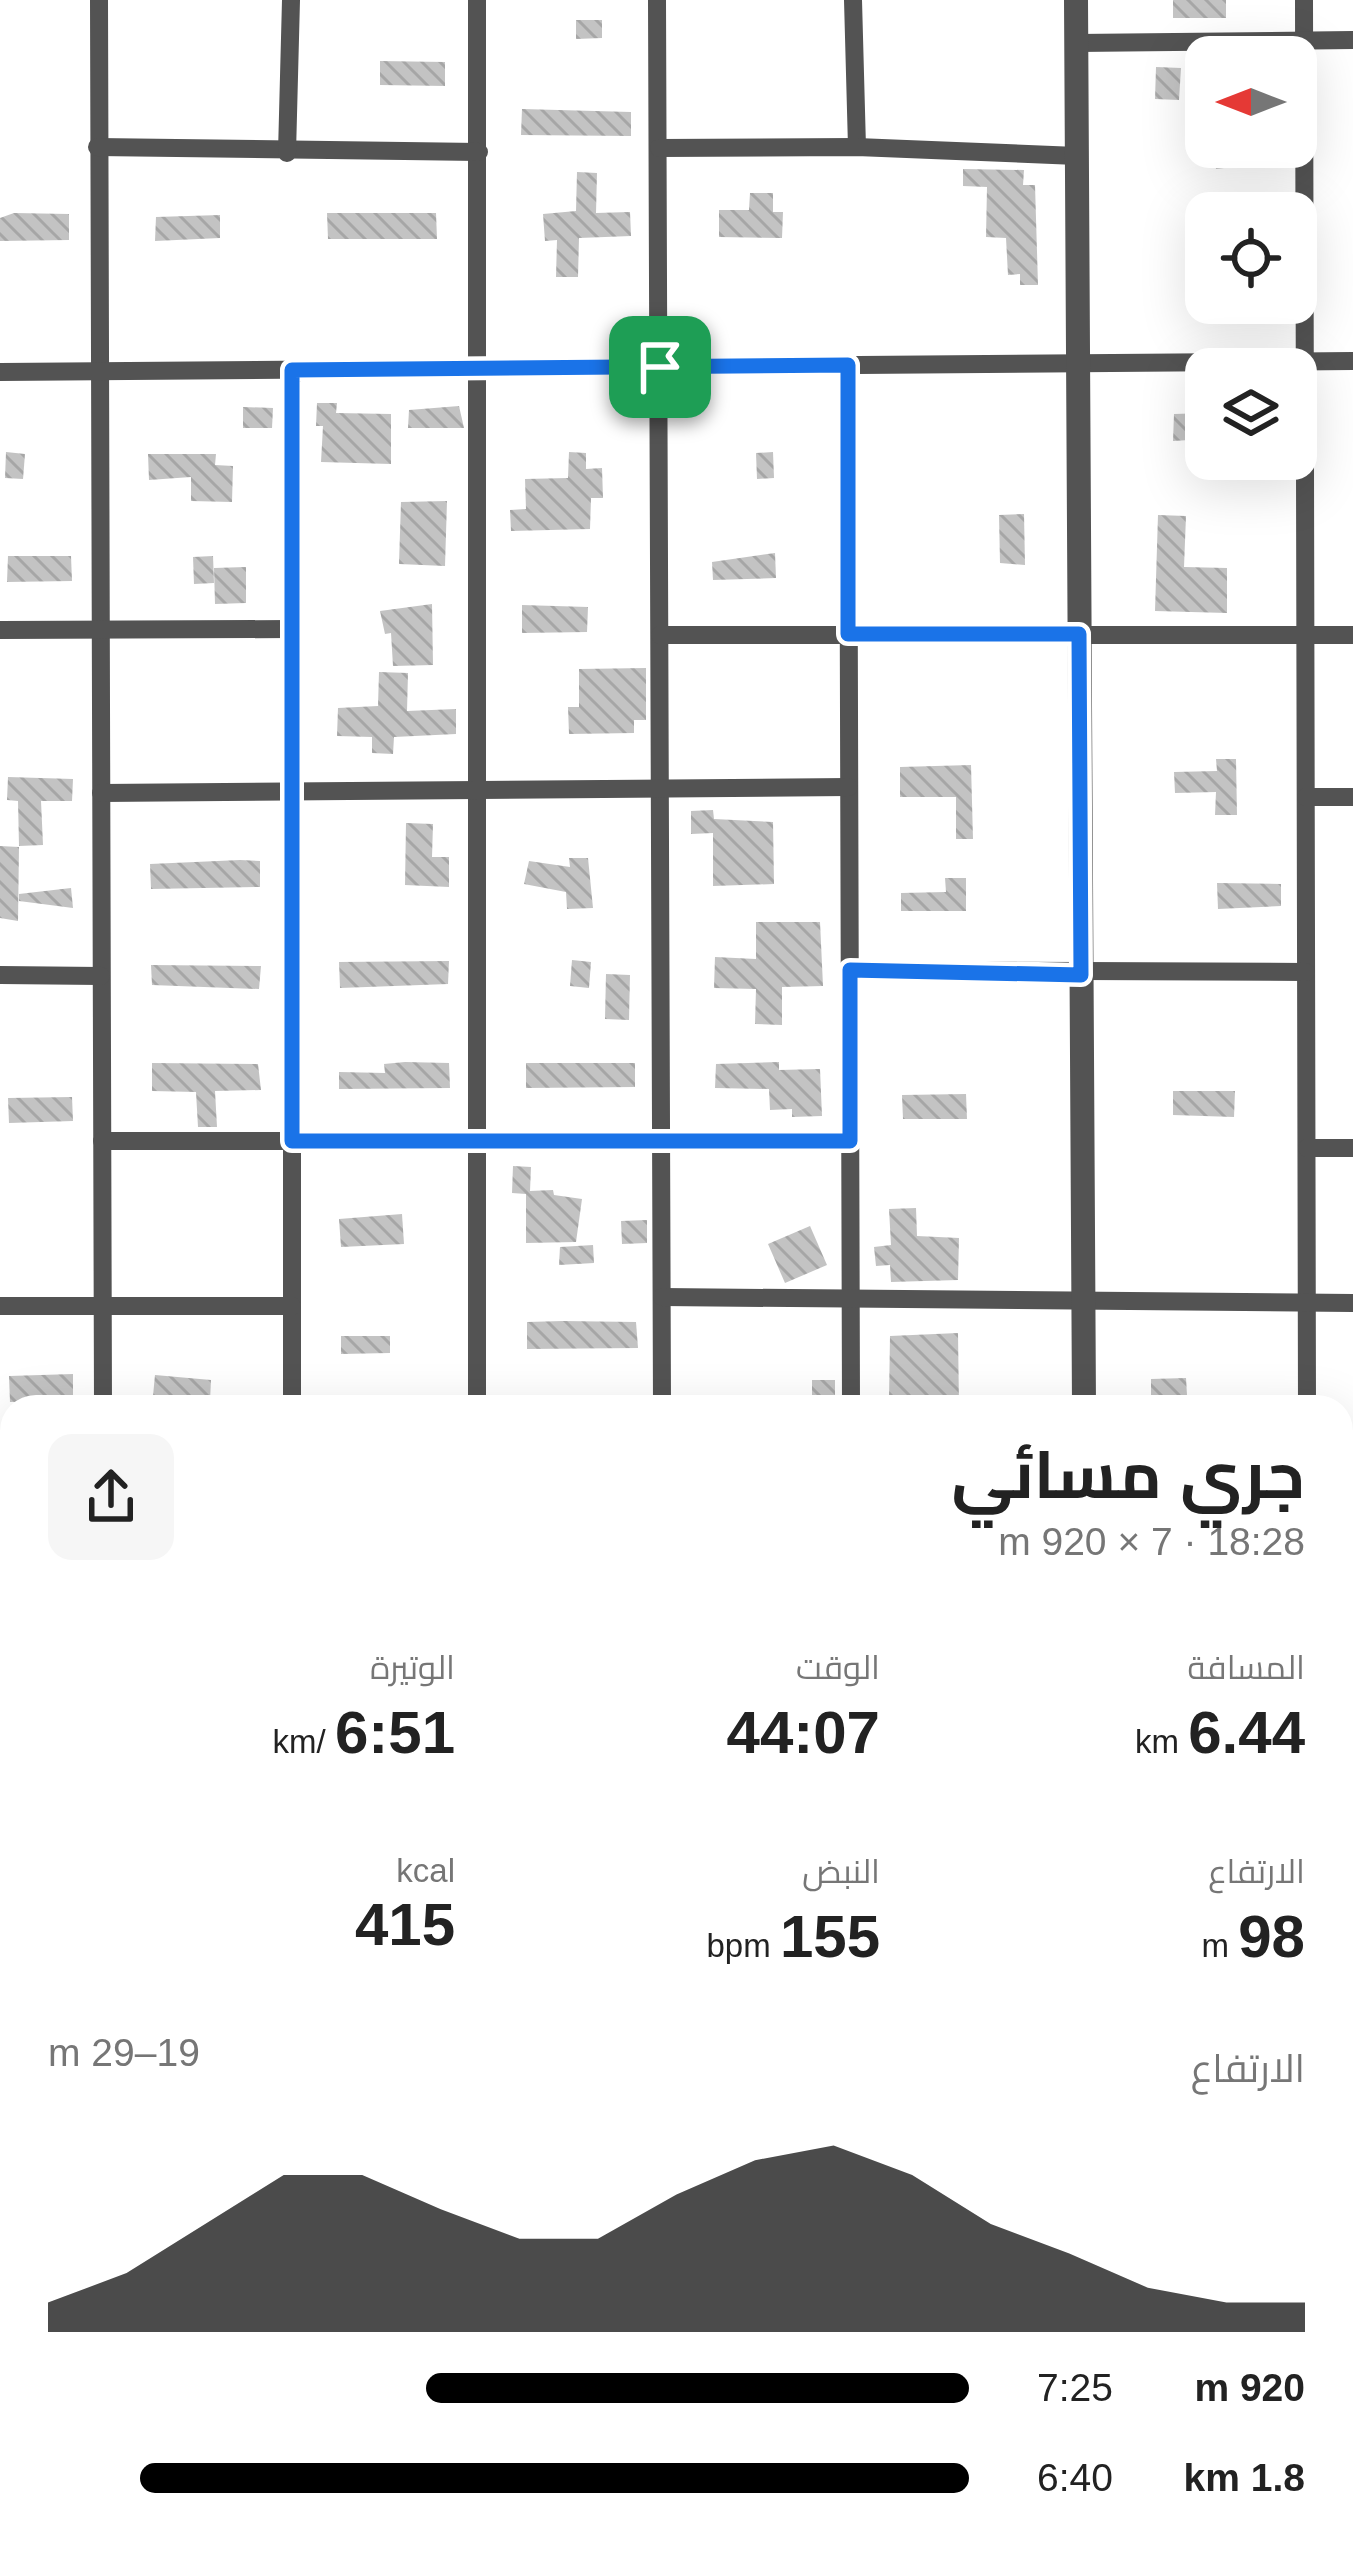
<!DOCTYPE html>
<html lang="ar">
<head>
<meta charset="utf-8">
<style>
	body { margin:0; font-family:Helvetica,Cairo,sans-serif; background:#f6f6f6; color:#222; direction:rtl; height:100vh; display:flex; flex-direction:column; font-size:45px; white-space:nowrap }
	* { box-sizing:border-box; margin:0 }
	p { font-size:39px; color:#767676 }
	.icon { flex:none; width:66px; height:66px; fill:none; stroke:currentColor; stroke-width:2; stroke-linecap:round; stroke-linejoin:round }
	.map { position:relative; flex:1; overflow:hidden; direction:ltr }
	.side { position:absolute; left:0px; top:1395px; width:1353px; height:1155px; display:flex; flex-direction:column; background:#fff; border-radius:36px 36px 0 0; box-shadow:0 12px 48px #0002; direction:rtl }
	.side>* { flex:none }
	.needle { width:78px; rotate:270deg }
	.controls { position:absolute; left:1185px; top:36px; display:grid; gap:24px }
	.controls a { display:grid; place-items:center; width:132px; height:132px; border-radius:24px; background:#fff; box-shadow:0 12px 48px #0002; font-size:60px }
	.pin { position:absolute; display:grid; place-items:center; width:102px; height:102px; color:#fff; margin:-51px; border-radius:24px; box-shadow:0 6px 18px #0006 }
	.round { display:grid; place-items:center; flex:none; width:126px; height:126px; border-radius:24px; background:#f6f6f6 }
	.headline { display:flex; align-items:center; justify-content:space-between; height:204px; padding:0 48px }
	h1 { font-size:66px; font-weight:700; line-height:90px }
	.stats { display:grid; grid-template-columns:repeat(3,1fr); gap:18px; height:204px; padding:12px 48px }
	.stats div { display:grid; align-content:center }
	.stats b { font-size:60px; font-weight:700 }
	.stats small { font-size:33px; font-weight:400 }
	.stats p { font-size:33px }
	.chart { height:336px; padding:24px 48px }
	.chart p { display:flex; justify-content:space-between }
	.chart svg { width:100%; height:216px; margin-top:12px; fill:#000; opacity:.7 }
	ul { padding:0 48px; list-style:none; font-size:39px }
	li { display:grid; grid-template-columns:192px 144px 1fr; align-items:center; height:90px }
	li i { height:30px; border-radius:15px; background:#000 }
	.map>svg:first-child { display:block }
	.building { fill:url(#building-back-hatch) }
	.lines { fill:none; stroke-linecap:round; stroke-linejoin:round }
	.minor { stroke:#535353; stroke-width:18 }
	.tertiary { stroke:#535353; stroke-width:24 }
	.route-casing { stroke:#fff; stroke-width:24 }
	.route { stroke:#1a73e8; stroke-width:15 }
</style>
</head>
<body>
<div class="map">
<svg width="1353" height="2549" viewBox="0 0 1353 2549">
	<defs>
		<pattern id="building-back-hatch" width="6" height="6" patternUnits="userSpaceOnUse" patternTransform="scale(3)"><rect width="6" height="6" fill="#c3c3c3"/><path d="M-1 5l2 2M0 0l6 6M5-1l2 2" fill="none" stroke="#a6a6a6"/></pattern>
	</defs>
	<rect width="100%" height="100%" fill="#fff"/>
	<g class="building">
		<rect x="1173" y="0" width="53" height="18"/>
		<path d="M576,20H602V38L576,39Z"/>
		<path d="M380,61L445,62V86L380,85Z"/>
		<path d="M1156,67L1181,68L1179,100L1155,99Z"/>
		<path d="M522,109L631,112V136L521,135Z"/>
		<path d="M1213,147H1238L1240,166L1216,169Z"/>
		<path d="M963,169L1024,170L1023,185H1035L1038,285H1020V274L1008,275L1006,238L986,237L987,187L963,186Z"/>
		<path d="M577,172L597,173L596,213L630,212L631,236L579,238L578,277H556L557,240L545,241L543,214L576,211Z"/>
		<path d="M750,193H773V212H783L782,238L719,237V210H749Z"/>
		<path d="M14,213L69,214V240L0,241V218Z"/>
		<path d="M327,213H436L437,239H328Z"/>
		<path d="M220,215V238L155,241L156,217Z"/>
		<path d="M317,403H337L336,413L391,414V464L321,462L323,426H316Z"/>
		<path d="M459,406L464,428H408L409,410Z"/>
		<path d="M243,407L273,408L272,428H243Z"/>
		<path d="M1206,413V439L1173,441L1174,414Z"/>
		<path d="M6,452L25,454L23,479L5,478Z"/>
		<path d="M569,452L586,453V469L602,468L603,498H591L590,529L511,531L510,510L526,509L525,479L568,478Z"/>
		<path d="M773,452L774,478L757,479L756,453Z"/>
		<path d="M148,454H216L215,465L233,466L232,502L191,501V477L149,480Z"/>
		<path d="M447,501L445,566L399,564L401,502Z"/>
		<path d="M1024,514L1025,565L1000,563L999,515Z"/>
		<path d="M1158,515L1186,516L1184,567L1227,568V613L1155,611Z"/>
		<path d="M775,553L776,578L713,580L712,562Z"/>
		<path d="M8,556H71L72,581L7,582Z"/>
		<path d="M213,556L214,583L194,584L193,557Z"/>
		<path d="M246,567V603L215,604L214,568Z"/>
		<path d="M432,604L433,665L393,666L391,633L385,634L380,611Z"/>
		<path d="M522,605L588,607L587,632L522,633Z"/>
		<path d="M646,668V720H634V733L569,734L568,707H579V669Z"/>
		<path d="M379,672L408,673L407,711L456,709V734L394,737L393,754L372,753V737L337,736L338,708L378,706Z"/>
		<path d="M1216,759H1236L1237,815H1215L1216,792L1175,793L1174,772L1217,771Z"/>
		<path d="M971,765L973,839H956V797H900V767Z"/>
		<path d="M8,777L73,779L72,801H41L43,845L19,846L18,801L7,800Z"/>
		<path d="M713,810L714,819L773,822L774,884L713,886V833L691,834V811Z"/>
		<path d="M406,823L433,824L432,857H449V887L405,885Z"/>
		<path d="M0,846L19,847L18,921L0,918Z"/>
		<path d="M569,858H588L593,908L567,909L566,892L524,884L529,861L570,867Z"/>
		<path d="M240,860L260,861V887L151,889L150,864Z"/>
		<path d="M945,878H966V911H901V893L946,892Z"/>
		<path d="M1217,883L1281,884V906L1218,909Z"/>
		<path d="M71,888L73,908L19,901V894Z"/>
		<path d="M756,922H820L823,986L782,987V1025L755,1024L756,989L714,988L715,957L756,959Z"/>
		<path d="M572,960L591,962L589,988L570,986Z"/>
		<path d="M449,961L448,984L340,988L339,962Z"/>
		<path d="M151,965L261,966L259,989L152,985Z"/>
		<path d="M606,974L630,975L629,1020L605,1019Z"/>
		<path d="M405,1062L449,1063L450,1088L339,1089V1072L385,1073L384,1064Z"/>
		<path d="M779,1062V1070L820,1069L822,1116L792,1117V1109L770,1110L769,1089L715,1088L716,1064Z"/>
		<path d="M152,1063L258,1064L261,1090L215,1091L217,1127H198L196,1092L152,1091Z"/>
		<path d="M526,1063H635V1087L526,1088Z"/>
		<path d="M1173,1091H1235L1234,1117L1173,1115Z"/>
		<path d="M966,1094L967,1119H903L902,1095Z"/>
		<path d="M72,1097L73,1121L9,1123L8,1098Z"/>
		<path d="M513,1166L531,1167L530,1191L553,1190L554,1195L582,1199L576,1242L526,1243V1194L512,1193Z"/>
		<path d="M916,1208L917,1236L959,1238L958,1280L891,1282L890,1265L876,1266L874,1247L891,1245L889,1209Z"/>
		<path d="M402,1214L404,1244L341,1247L339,1219Z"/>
		<path d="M647,1220V1243L622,1244L621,1221Z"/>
		<path d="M810,1226L827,1265L785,1283L768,1244Z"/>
		<path d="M593,1245L594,1263L559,1265L560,1247Z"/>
		<path d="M563,1321L636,1322L638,1348L527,1349V1322Z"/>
		<path d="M958,1333L959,1407H925L924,1399L889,1400L890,1336Z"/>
		<path d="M341,1336H390V1353L341,1354Z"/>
		<path d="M73,1374V1401L10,1402L9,1376Z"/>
		<path d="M155,1375L211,1380L210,1401L153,1396Z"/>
		<path d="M1186,1378L1187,1395L1151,1396V1379Z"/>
		<rect x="812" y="1380" width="23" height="20"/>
	</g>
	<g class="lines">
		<g class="minor">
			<path d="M99,0L103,1407"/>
			<path d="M477,0V1407"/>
			<path d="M657,0L662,1407"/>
			<path d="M853,0L857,147"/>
			<path d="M1304,0L1307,1407"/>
			<path d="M1077,43L1353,40"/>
			<path d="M97,147L479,152"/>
			<path d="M659,148L857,147L1077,156"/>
			<path d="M287,153L291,0"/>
			<path d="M848,365L851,1407"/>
			<path d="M292,370V1407"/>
			<path d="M0,372L1353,361"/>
			<path d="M0,630L292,629"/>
			<path d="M660,635H1353"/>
			<path d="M101,793L849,787"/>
			<path d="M1306,797H1353"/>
			<path d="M850,970L1306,972"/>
			<path d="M0,975L101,976"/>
			<path d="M102,1141H850"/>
			<path d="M1307,1148H1353"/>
			<path d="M662,1297L1353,1303"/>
			<path d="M0,1306H292"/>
			<path d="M1341,1582H1353"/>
			<path d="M0,1588H12"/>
			<path d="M0,1841H12"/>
			<path d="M1341,1844H1353"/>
			<path d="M1341,2000H1353"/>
			<path d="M0,2181H12"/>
			<path d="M1341,2358H1353"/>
			<path d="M0,2515L12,2516"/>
			<path d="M1341,2521H1353"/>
			<path d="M105,2538V2549"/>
			<path d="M293,2538V2549"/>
			<path d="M480,2538V2549"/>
			<path d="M664,2538V2549"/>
			<path d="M854,2538V2549"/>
			<path d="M1310,2538V2549"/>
		</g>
		<g class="tertiary">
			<path d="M1076,0L1084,1407"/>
			<path d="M1087,2538V2549"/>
		</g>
	</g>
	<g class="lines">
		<g class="route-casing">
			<path id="route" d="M848,365V634H1079L1081,975L850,970V1141H292V370Z"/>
		</g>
		<use href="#route" class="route"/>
	</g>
</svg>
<div class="controls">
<a><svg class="needle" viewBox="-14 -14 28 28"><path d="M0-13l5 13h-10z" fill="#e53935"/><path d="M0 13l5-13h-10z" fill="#767676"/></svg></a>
<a><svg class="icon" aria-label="locate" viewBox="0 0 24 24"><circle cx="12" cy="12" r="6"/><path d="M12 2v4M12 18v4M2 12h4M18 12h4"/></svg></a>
<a><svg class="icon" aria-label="layers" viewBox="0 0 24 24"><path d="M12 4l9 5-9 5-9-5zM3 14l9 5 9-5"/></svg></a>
</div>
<div class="pin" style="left:660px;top:367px;background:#1e9e55"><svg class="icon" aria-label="arrive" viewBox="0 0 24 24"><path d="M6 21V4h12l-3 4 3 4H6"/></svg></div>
<section class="side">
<div class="headline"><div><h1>جري مسائي</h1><p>18:28 · 7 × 920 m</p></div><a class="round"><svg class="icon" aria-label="share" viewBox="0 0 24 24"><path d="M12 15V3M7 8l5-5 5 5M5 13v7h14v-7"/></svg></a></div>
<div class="stats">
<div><p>المسافة</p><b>6.44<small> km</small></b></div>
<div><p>الوقت</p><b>44:07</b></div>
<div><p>الوتيرة</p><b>6:51<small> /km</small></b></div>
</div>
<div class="stats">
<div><p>الارتفاع</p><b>98<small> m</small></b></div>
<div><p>النبض</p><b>155<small> bpm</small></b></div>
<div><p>kcal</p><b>415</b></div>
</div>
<div class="chart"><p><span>الارتفاع</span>19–29 m</p>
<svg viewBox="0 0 160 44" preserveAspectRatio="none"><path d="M0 44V38L10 32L20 22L30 12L40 12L50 19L60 25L70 25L80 16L90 9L100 6L110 12L120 22L130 28L140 35L150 38L160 38V44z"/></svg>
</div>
<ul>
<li><b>920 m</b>7:25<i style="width:59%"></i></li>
<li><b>1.8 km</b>6:40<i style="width:90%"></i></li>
</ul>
</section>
</div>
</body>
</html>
